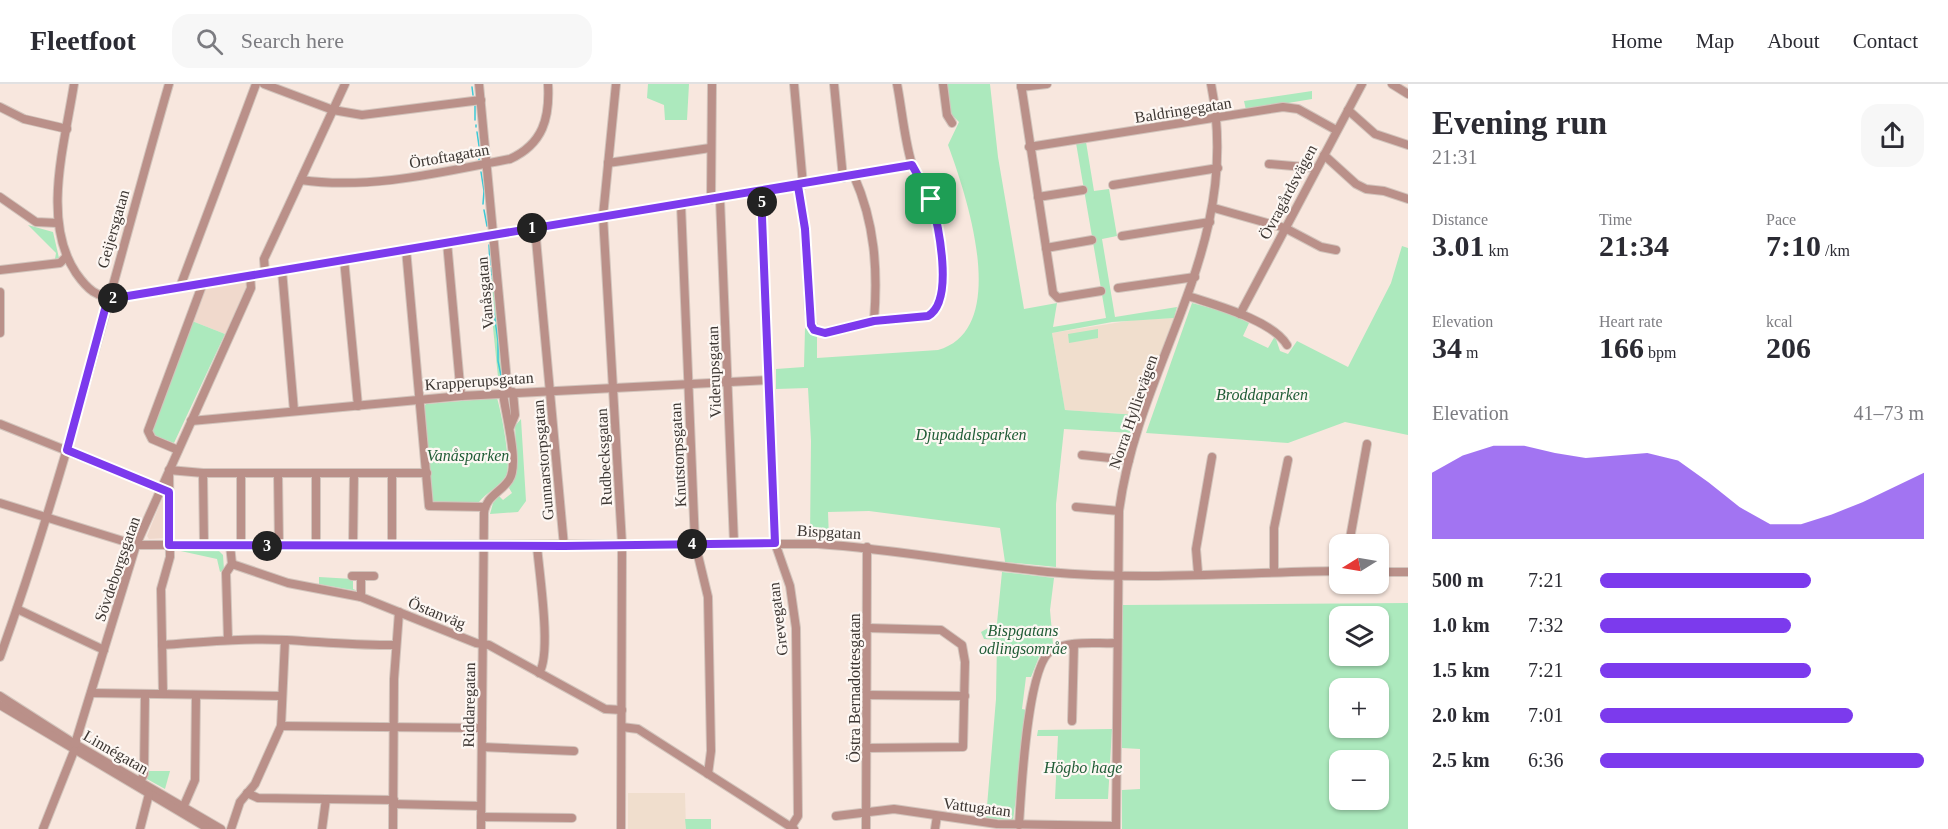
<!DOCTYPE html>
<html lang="en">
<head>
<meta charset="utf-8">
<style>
	body { margin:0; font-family:Georgia,serif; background:#f7f7f7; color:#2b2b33; height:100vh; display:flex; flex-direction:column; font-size:22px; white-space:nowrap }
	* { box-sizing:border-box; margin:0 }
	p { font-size:20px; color:#7c7c81 }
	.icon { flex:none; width:33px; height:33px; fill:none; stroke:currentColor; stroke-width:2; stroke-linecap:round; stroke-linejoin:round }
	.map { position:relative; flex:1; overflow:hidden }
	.details { display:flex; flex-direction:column; background:#fff; width:540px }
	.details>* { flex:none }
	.needle { width:39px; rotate:259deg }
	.tools { position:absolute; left:1329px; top:450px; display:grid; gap:12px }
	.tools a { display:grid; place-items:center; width:60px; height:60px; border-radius:12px; background:#fff; box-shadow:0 2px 4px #0004; font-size:30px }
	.pin { position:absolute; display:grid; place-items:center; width:51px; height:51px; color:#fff; margin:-26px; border-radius:12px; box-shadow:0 3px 9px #0006 }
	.km { position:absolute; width:30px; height:30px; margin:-15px; border-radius:50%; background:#222; color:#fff; font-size:16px; line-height:30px; text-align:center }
	.round { display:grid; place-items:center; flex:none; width:63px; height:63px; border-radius:18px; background:#f7f7f7 }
	.head { display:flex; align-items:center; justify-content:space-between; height:102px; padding:0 24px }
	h1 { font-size:33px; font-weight:600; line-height:45px }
	.metrics { display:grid; grid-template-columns:repeat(3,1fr); gap:9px; height:102px; padding:6px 24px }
	.metrics div { display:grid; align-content:center }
	.metrics b { font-size:30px; font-weight:600 }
	.metrics small { font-size:16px; font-weight:400 }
	.metrics p { font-size:16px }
	.chart { height:168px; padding:12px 24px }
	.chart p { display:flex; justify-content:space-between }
	.chart svg { width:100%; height:108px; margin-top:6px; fill:#7c3aed; opacity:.7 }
	ul { padding:0 24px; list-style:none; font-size:20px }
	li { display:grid; grid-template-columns:96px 72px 1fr; align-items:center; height:45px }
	li i { height:15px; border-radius:8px; background:#7c3aed }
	header { display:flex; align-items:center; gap:36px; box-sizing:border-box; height:84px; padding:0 30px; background:#fff; border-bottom:2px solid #e1e1e2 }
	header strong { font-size:28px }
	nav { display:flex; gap:33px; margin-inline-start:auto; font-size:21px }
	.search { width:420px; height:54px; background:#f7f7f7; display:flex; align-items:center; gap:15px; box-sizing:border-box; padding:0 21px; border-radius:18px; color:#7c7c81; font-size:22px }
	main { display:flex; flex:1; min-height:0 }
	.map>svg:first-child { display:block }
	.built { fill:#f0d9cc }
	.education { fill:#f0decd }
	.green { fill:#ace9bd; fill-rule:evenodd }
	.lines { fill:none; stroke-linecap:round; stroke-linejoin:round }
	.stream { stroke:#3cc9d6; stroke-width:1.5 }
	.minor-casing { stroke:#d2c4bc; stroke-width:10 }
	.minor { stroke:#ba9089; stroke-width:8 }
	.route-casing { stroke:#fff; stroke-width:12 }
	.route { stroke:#7c3aed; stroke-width:8 }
	.labels { text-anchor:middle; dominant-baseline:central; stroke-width:4.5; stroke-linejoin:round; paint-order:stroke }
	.street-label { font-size:16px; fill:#3c3632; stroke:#fdf7f3 }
	.park-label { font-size:16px; font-style:italic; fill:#205c36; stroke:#fdf7f3 }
</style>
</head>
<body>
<header>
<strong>Fleetfoot</strong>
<div class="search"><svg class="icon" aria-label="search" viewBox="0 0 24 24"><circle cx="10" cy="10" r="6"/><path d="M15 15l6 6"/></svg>Search here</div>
<nav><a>Home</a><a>Map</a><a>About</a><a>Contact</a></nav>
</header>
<main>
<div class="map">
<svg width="1408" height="745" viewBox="0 0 1408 745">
	<rect width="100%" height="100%" fill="#f8e7de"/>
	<g class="built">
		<path d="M242,198H247V203L225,250L192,237L205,205Z"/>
		<path d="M162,415L167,417V454L149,455L147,452Z"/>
	</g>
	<g class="education">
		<path d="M1174,234L1137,331L1065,326L1052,249L1134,236Z"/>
		<path d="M628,709H685L686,745H628Z"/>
	</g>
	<g class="green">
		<path d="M648,0H689L687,36H665L664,21L647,14Z"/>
		<path d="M947,0H990L998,73L1024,225L1057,219L1053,243L1106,234L1076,59L1086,58L1094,107L1109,105L1117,152L1102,155L1115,233L1177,223L1174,234L1112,238L1052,249L1065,326L1137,331L1132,349L1064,345L1056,420V483L1005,478L1000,444L869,427L828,428L829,455H810L811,357L808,304L776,305V285L804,283L805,244L817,251V274L938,266C1012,245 966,110 948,61L959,38L949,28Z"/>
		<path d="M1312,7V15L1246,26L1244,17Z"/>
		<path d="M28,141L53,148L59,174L55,175L56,169Z"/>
		<path d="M1402,162L1408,164V351L1345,338L1288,359L1146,349L1192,219L1229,229L1249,239L1243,252L1268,264L1275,252L1280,267L1288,270L1297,257L1348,283L1391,199Z"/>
		<path d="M493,183L504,301L502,304L499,303L487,184Z"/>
		<path d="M192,237L225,250L174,359L153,351L151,346Z"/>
		<path d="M1098,245V254L1069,259L1068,250Z"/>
		<path d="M497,314C501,327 512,381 506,392C500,402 486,409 479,418L433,419L424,323L426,320Z"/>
		<path d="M521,335L526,417L518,428L490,430L493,419L499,412L503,416L512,409L509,404L517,388L515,342Z"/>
		<path d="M176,466L219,467L223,471L224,486L220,488L217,475Z"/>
		<path d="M1002,488L1054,494L1050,526L1053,560L1039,573L1031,593H1026L1022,625L1027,626L1013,737L986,734L996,615L997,556L984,555L981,548L997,539Z"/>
		<path d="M319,493L353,495V505L358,507L319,500Z"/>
		<path d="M1408,519V745H1122V706L1140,705V665L1122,664V521ZM1340,532H1378V572H1340ZM1378,604V644H1340V604ZM1378,676V716H1340V676Z"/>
		<path d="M1112,645L1108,715H1055L1058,652H1037L1038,646Z"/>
		<path d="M147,687H170L165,705L147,695Z"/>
		<path d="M685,735H711V745H686Z"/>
	</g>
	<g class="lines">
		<g class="stream">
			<path d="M472,3L473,11"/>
			<path d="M475,22V36"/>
			<path d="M476,41V43"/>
			<path d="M477,48L479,62"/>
			<path d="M479,67V76"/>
			<path d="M481,88L484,107L483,120"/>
			<path d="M484,126L487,142"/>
			<path d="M489,161L490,181"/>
			<path d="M491,184V204"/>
			<path d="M491,208L498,257V277L503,301"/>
		</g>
		<g class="minor-casing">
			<g id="minor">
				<path d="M74,0C65,59 41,137 76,189C88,206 96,213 116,214L912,81"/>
				<path d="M264,0L333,26L362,31L481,16"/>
				<path d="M479,0L508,309"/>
				<path d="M616,0L603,132L622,460L621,745"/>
				<path d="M794,0L803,101"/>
				<path d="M834,0L843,94"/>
				<path d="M943,0L947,31L952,39"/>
				<path d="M1021,0L1053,209L1058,214L1101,207"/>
				<path d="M1392,0L1408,10"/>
				<path d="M1021,3L1047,0"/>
				<path d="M0,23L24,35L67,45"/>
				<path d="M1348,26L1375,50L1408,61"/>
				<path d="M1029,63L1283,23L1298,25L1336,46"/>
				<path d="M1324,71L1356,100L1366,105L1384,107L1408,115"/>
				<path d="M608,79L710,64"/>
				<path d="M1269,80L1316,84"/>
				<path d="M854,92C875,139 878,186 874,237"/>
				<path d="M301,96C370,106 442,88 510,75C543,60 550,34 548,0"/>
				<path d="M1113,101L1218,84"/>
				<path d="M798,102L805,145L809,228L814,246L825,249L874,237L928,232C955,217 938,129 927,105C922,96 913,88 911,77C904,52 902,26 897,0"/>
				<path d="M761,108L775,459L790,502L796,544L798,732L791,743"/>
				<path d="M0,113L36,138L57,139"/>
				<path d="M1038,113L1083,106"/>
				<path d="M720,115L734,459"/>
				<path d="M711,116L712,0"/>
				<path d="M681,121L695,459L708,513L711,667L708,690"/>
				<path d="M1214,124L1285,144L1321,163L1336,166"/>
				<path d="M535,144L564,462"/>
				<path d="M1122,152L1210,138"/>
				<path d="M447,158L461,312"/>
				<path d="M1046,164L1092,156"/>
				<path d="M406,165L429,422L485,423"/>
				<path d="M344,175L358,322"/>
				<path d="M0,186L60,179L66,173"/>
				<path d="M282,186L294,327"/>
				<path d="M265,188L264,175L345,0"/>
				<path d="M180,203L256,0"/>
				<path d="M1118,204L1195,193"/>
				<path d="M0,208V249"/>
				<path d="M1188,212C1215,221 1272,236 1287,261"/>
				<path d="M1240,230L1362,0"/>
				<path d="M191,337L461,312L769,296"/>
				<path d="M0,340L165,406"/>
				<path d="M510,343L515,331L513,308"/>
				<path d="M178,366L152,355L148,347L203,199"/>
				<path d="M1082,371L1129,376"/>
				<path d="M203,389L204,461"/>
				<path d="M241,389V461"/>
				<path d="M278,389L279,462"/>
				<path d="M392,389V462"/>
				<path d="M0,419L136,461L818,460C895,465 971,480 1048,488C1144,497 1243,488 1340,487"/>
				<path d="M1076,423L1119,427"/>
				<path d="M1349,460L1367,360"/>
				<path d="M316,462V389"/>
				<path d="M353,462L354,389"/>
				<path d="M537,462C539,488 552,570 539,589"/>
				<path d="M232,480L288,499L361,513L476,559L489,561L605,625L622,626"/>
				<path d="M1274,488V444L1288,376"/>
				<path d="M1378,488H1408"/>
				<path d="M1198,489L1196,465L1212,373"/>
				<path d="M352,492H374"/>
				<path d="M361,513V492"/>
				<path d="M17,525L104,566"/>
				<path d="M228,556L226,489L232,480L230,461"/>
				<path d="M162,561C203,558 244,554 286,556C323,558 359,562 396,561"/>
				<path d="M0,573C67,386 114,191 169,0"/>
				<path d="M91,609L281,612"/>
				<path d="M163,610L161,505L170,473L169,386L203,389H427"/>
				<path d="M867,611L965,612"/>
				<path d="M0,612L75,660L221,745"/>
				<path d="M0,621L209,745"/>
				<path d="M1072,637L1074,560"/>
				<path d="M281,642L482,644"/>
				<path d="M622,643L638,645L794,745"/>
				<path d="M75,660L136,461L251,204L250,191"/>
				<path d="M482,663L574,667"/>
				<path d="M867,664L963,663L965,578L962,561L941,546L868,544"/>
				<path d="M139,700L144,690L145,610"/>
				<path d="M247,709L258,714L394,716"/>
				<path d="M393,720L481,722"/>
				<path d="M182,726L195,696L196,611"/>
				<path d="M836,732L894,725L997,740L1116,742"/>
				<path d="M481,733L572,734"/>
				<path d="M1019,741C1021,710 1027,580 1052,566C1070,556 1096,560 1116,559"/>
				<path d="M43,745L74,667"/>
				<path d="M140,745L149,710"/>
				<path d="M231,745L240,718L255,700L281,642L285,556"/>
				<path d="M322,745L326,715"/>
				<path d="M393,745L394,595L399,528"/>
				<path d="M481,745L484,429C486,412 500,409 509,396C520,380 505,329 503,309"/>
				<path d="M866,745L867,463"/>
				<path d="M935,745L937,732"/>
				<path d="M1116,745L1119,427C1139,275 1244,164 1211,0"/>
			</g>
		</g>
		<use href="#minor" class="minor"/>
	</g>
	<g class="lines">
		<g class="route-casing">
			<path id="route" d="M931,115L912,81L116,214H108L67,366L169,408V461L564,462L775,459L761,108L798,102L805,145L811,241L814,246L825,249L874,237L928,232C955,217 938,140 931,115"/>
		</g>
		<use href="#route" class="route"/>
	</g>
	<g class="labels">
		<g class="street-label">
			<text transform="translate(1183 26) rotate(-9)">Baldringegatan</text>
			<text transform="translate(449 72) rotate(-10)">Örtoftagatan</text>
			<text transform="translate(1288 108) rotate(-62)">Övragårdsvägen</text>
			<text transform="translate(113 145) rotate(-74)">Geijersgatan</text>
			<text transform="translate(485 209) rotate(-95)">Vanåsgatan</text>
			<text transform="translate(714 288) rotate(-92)">Viderupsgatan</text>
			<text transform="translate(479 297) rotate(-4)">Krapperupsgatan</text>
			<text transform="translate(1133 328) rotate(-71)">Norra Hyllievägen</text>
			<text transform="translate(678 371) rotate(-93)">Knutstorpsgatan</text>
			<text transform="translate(604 373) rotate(-93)">Rudbecksgatan</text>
			<text transform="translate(543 376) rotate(-95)">Gunnarstorpsgatan</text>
			<text transform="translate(829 448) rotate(3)">Bispgatan</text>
			<text transform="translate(117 485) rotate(-71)">Sövdeborgsgatan</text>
			<text transform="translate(437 529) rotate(22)">Östanväg</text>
			<text transform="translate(778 535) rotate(-97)">Grevegatan</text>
			<text transform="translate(854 604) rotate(-90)">Östra Bernadottesgatan</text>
			<text transform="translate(469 621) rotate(-89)">Riddaregatan</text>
			<text transform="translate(116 668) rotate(30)">Linnégatan</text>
			<text transform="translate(977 723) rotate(7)">Vattugatan</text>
		</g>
		<g class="park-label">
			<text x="1262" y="310">Broddaparken</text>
			<text x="971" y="350">Djupadalsparken</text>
			<text x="468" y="371">Vanåsparken</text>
			<text x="1023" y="546">Bispgatans<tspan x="1023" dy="18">odlingsområe</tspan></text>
			<text x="1083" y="683">Högbo hage</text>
		</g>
	</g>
</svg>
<div class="tools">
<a><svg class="needle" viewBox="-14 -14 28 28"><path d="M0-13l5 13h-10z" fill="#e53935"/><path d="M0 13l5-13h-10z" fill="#7c7c81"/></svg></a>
<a><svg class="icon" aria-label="layers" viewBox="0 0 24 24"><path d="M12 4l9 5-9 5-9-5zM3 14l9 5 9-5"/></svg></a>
<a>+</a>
<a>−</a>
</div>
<div class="pin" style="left:931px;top:115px;background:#1e9e55"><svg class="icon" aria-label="arrive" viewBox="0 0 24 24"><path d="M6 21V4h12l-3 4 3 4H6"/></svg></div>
<b class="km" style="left:532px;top:144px">1</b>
<b class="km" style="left:113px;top:214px">2</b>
<b class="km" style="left:267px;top:462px">3</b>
<b class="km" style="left:692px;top:460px">4</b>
<b class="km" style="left:762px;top:118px">5</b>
</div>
<section class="details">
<div class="head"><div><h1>Evening run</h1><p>21:31</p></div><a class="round"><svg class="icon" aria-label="share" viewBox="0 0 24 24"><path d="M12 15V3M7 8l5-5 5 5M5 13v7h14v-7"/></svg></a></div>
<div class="metrics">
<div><p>Distance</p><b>3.01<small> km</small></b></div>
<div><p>Time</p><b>21:34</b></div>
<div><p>Pace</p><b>7:10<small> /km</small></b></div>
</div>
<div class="metrics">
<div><p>Elevation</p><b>34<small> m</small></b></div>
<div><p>Heart rate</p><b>166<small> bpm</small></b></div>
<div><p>kcal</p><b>206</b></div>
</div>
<div class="chart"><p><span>Elevation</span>41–73 m</p>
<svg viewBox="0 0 160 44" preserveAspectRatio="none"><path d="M0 44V17L10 10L20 6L30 6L40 9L50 11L60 10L70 9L80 12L90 21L100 31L110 38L120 38L130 34L140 29L150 23L160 17V44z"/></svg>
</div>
<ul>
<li><b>500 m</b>7:21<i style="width:65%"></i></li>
<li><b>1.0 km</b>7:32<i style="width:59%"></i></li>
<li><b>1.5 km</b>7:21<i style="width:65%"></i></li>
<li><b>2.0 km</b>7:01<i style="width:78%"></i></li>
<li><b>2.5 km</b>6:36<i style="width:100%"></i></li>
</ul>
</section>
</main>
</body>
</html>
